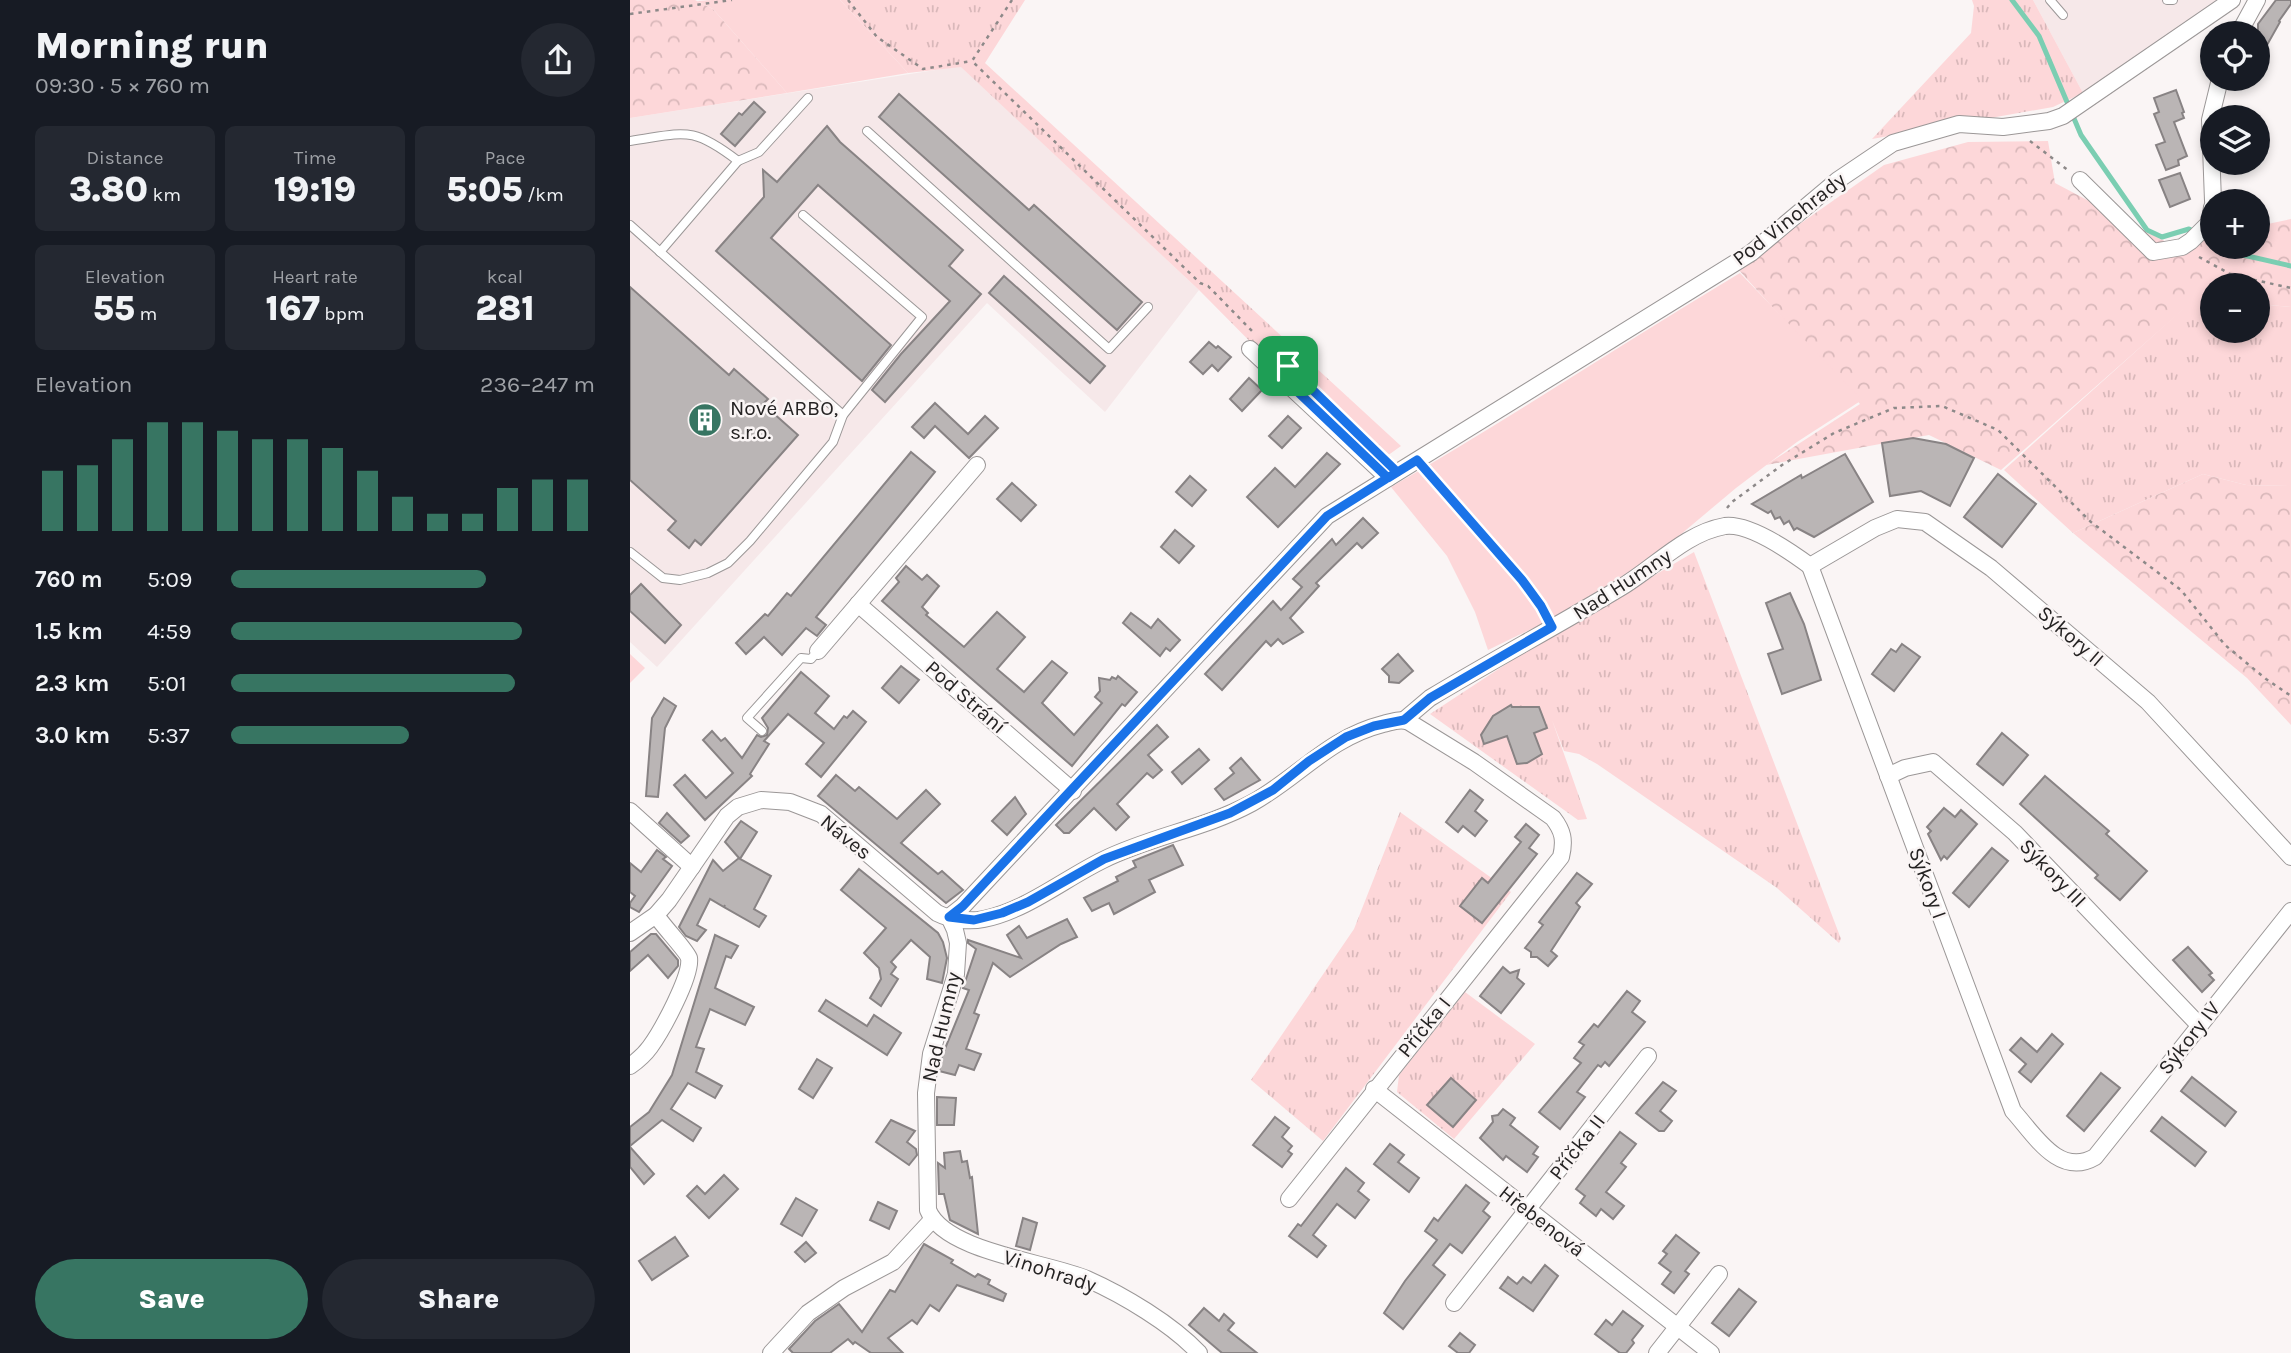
<!DOCTYPE html>
<html lang="en">
<head>
<meta charset="utf-8">
<style>
	body { margin:0; font-family:Karla,sans-serif; background:#242831; color:#f1f3f6; height:100vh; display:flex; flex-direction:column; font-size:26px; white-space:nowrap }
	* { box-sizing:border-box; margin:0 }
	p { font-size:23px; color:#9ea1a6 }
	.icon { flex:none; width:38px; height:38px; fill:none; stroke:currentColor; stroke-width:2; stroke-linecap:round; stroke-linejoin:round }
	.map { position:relative; flex:1; overflow:hidden }
	.drawer { display:flex; flex-direction:column; background:#171b24; width:630px }
	.drawer>* { flex:none }
	.fabs { position:absolute; left:1570px; top:21px; display:grid; gap:14px }
	.fabs a { display:grid; place-items:center; width:70px; height:70px; border-radius:50%; background:#171b24; box-shadow:0 4px 10px #0003; font-size:35px }
	.pin { position:absolute; display:grid; place-items:center; width:60px; height:60px; color:#fff; margin:-30px; border-radius:14px; box-shadow:0 4px 10px #0006 }
	.round { display:grid; place-items:center; flex:none; width:74px; height:74px; border-radius:37px; background:#242831 }
	.head { display:flex; align-items:center; justify-content:space-between; height:119px; padding:0 35px }
	h1 { font-size:38px; font-weight:800; line-height:52px }
	.stats { display:grid; grid-template-columns:repeat(3,1fr); gap:10px; height:119px; padding:7px 35px }
	.stats div { display:grid; align-content:center; border-radius:10px; background:#242831; text-align:center }
	.stats b { font-size:35px; font-weight:800 }
	.stats small { font-size:19px; font-weight:400 }
	.stats p { font-size:19px }
	.chart { height:196px; padding:14px 35px }
	.chart p { display:flex; justify-content:space-between }
	.chart svg { width:100%; height:126px; margin-top:7px; stroke:#377562; stroke-width:6 }
	.button { display:flex; gap:14px; margin-top:auto; padding:14px 35px }
	.button a { flex:1; height:80px; border-radius:42px; background:#377562; color:#fff; font-size:28px; font-weight:800; line-height:80px; text-align:center }
	.button a+a { background:#242831; color:#f1f3f6 }
	ul { padding:0 35px; list-style:none; font-size:23px }
	li { display:grid; grid-template-columns:112px 84px 1fr; align-items:center; height:52px }
	li i { height:18px; border-radius:9px; background:#377562 }
	main { display:flex; flex:1; min-height:0 }
	.map>svg:first-child { display:block }
	.built { fill:#f6e8e9 }
	.grass { fill:url(#grass-tufts) }
	.forest { fill:url(#forest-crowns) }
	.garden { fill:#fdd7d9 }
	.lines { fill:none; stroke-linecap:round; stroke-linejoin:round }
	.stream { stroke:#7bceb2; stroke-width:5 }
	.building { fill:#bab5b5; stroke:#888384; stroke-width:2 }
	.lane-casing { stroke:#9b9797; stroke-width:10 }
	.street-casing { stroke:#9b9797; stroke-width:18 }
	.path { stroke:#8d8989; stroke-width:2.5; stroke-dasharray:3.5 5; stroke-linecap:butt }
	.lane { stroke:#fff; stroke-width:8 }
	.street { stroke:#fff; stroke-width:16 }
	.route-casing { stroke:#fff; stroke-width:14 }
	.route { stroke:#1a73e8; stroke-width:9 }
	.labels { text-anchor:middle; dominant-baseline:central; stroke-width:5; stroke-linejoin:round; paint-order:stroke }
	.street-label { font-size:21px; fill:#252323; stroke:#faf5f5 }
	.poi-label { font-size:21px; fill:#252323; stroke:#faf5f5; text-anchor:start }
</style>
</head>
<body>
<main>
<section class="drawer">
<div class="head"><div><h1>Morning run</h1><p>09:30 · 5 × 760 m</p></div><a class="round"><svg class="icon" aria-label="share" viewBox="0 0 24 24"><path d="M12 15V3M7 8l5-5 5 5M5 13v7h14v-7"/></svg></a></div>
<div class="stats">
<div><p>Distance</p><b>3.80<small> km</small></b></div>
<div><p>Time</p><b>19:19</b></div>
<div><p>Pace</p><b>5:05<small> /km</small></b></div>
</div>
<div class="stats">
<div><p>Elevation</p><b>55<small> m</small></b></div>
<div><p>Heart rate</p><b>167<small> bpm</small></b></div>
<div><p>kcal</p><b>281</b></div>
</div>
<div class="chart"><p><span>Elevation</span>236–247 m</p>
<svg viewBox="0 0 160 44" preserveAspectRatio="none"><path d="M5 44V23M15 44V21M25 44V12M35 44V6M45 44V6M55 44V9M65 44V12M75 44V12M85 44V15M95 44V23M105 44V32M115 44V38M125 44V38M135 44V29M145 44V26M155 44V26"/></svg>
</div>
<ul>
<li><b>760 m</b>5:09<i style="width:70%"></i></li>
<li><b>1.5 km</b>4:59<i style="width:80%"></i></li>
<li><b>2.3 km</b>5:01<i style="width:78%"></i></li>
<li><b>3.0 km</b>5:37<i style="width:49%"></i></li>
</ul>
<div class="button"><a>Save</a><a>Share</a></div>
</section>
<div class="map">
<svg width="1661" height="1353" viewBox="0 0 1661 1353">
	<defs>
		<pattern id="grass-tufts" width="24" height="20" patternUnits="userSpaceOnUse" patternTransform="scale(1.75)"><rect width="24" height="20" fill="#fdd7d9"/><path d="M3 7l-1-3M5 7V3M7 7l1-3M15 17l-1-3M17 17v-4M19 17l1-3" fill="none" stroke="#d9b8ba"/></pattern>
		<pattern id="forest-crowns" width="20" height="18" patternUnits="userSpaceOnUse" patternTransform="scale(1.75)"><rect width="20" height="18" fill="#fdd7d9"/><path d="M2 6a3 3 0 1 1 6 0M12 15a3 3 0 1 1 6 0" fill="none" stroke="#d9b8ba"/></pattern>
	</defs>
	<rect width="100%" height="100%" fill="#faf5f5"/>
	<g class="built">
		<path d="M1403,0H1587L1453,93Z"/>
		<path d="M331,66L569,290L475,412L357,303L27,667L0,642V118Z"/>
	</g>
	<g class="grass">
		<path d="M210,0H395L355,63L771,446L743,466L569,290L331,67L278,73Z"/>
		<path d="M1342,0H1403L1453,93L1423,107L1242,139L1341,33L1344,6Z"/>
		<path d="M1564,299L1582,301V331H1628V304L1661,307V486L1616,485L1573,474L1443,533L1374,470Z"/>
		<path d="M1064,552L1211,939L1209,943L1147,888L967,764L949,754L934,751L922,720L957,819L948,820L800,714L896,651Z"/>
		<path d="M770,812L881,892L693,1141L621,1080L724,929Z"/>
		<path d="M835,992L905,1044L824,1139L767,1092L769,1075Z"/>
	</g>
	<g class="forest">
		<path d="M0,0H65L83,9L157,93L0,118Z"/>
		<path d="M1418,141L1425,183L1546,247L1582,238V247H1628V226L1661,219V307L1628,304V285H1582V301L1564,300L1371,470L1299,435L1136,465L1230,404L1107,268L1254,165L1338,142Z"/>
		<path d="M1573,474L1616,485L1661,486V725L1617,678L1443,533Z"/>
	</g>
	<g class="garden">
		<path d="M82,0H210L278,73L157,93L83,9L67,1Z"/>
		<path d="M1110,273L1232,400L1167,442L1106,488L1025,556L924,618L858,650L845,612L817,556L761,487C879,419 993,343 1110,273Z"/>
		<path d="M0,654L15,668L0,683Z"/>
	</g>
	<g class="lines">
		<g class="stream">
			<path d="M1382,0L1409,36L1451,135L1517,230L1532,237L1559,229L1582,240"/>
			<path d="M1594,247L1609,254L1661,266"/>
		</g>
	</g>
	<g class="building">
		<path d="M1646,0H1661V4L1649,21L1650,22L1628,61V24Z"/>
		<path d="M1546,90L1554,112L1552,113L1554,118L1544,122L1557,156L1548,160L1549,165L1536,170L1526,145L1535,142L1524,114L1529,112L1524,98Z"/>
		<path d="M269,94L399,210L404,205L512,302L487,330L249,117Z"/>
		<path d="M124,102L135,112L105,146L91,134L109,113L112,115Z"/>
		<path d="M197,126L210,142L333,250L319,266L351,294L255,402L242,390L271,354L320,301L188,185L141,238L261,345L232,381L86,251L134,197L133,170L147,182Z"/>
		<path d="M1550,173L1560,199L1540,207L1529,180Z"/>
		<path d="M374,276L475,366L460,383L359,293Z"/>
		<path d="M0,287L99,375L104,369L138,399L133,404L168,435L71,545L65,540L59,548L38,530L46,521L0,480Z"/>
		<path d="M579,342L586,348L588,346L601,357L588,371L582,365L573,374L560,362Z"/>
		<path d="M619,378L632,390L612,411L600,399Z"/>
		<path d="M305,403L338,434L355,416L368,428L339,458L305,426L294,438L282,427Z"/>
		<path d="M658,416L671,428L652,448L639,436Z"/>
		<path d="M1283,438L1316,444L1344,458L1320,506L1291,491L1260,496L1252,443Z"/>
		<path d="M281,452L305,472L186,617L196,625L187,636L176,628L152,655L134,637L116,654L106,643L135,614L138,616L157,593L161,596Z"/>
		<path d="M697,453L710,464L648,527L617,497L645,468L665,487Z"/>
		<path d="M1215,454L1243,502L1184,537L1167,528L1164,530L1159,521L1154,524L1150,517L1145,519L1141,511L1138,513L1122,504L1171,475L1172,478Z"/>
		<path d="M1368,474L1406,504L1372,547L1334,517Z"/>
		<path d="M560,476L576,490L562,506L546,492Z"/>
		<path d="M382,483L406,505L391,521L367,499Z"/>
		<path d="M733,518L748,533L732,548L727,543L686,583L689,586L660,618L673,632L653,644L648,639L641,646L636,641L592,690L575,674L643,601L651,610L672,587L663,579L702,539L706,545Z"/>
		<path d="M545,530L564,546L549,563L531,547Z"/>
		<path d="M276,566L292,580L297,575L309,586L292,607L298,613L296,615L334,647L367,612L395,637L367,669L394,692L422,661L437,673L412,703L444,735L472,703L465,697L470,691L469,678L480,680L482,677L486,679L488,676L507,692L495,706L492,704L442,766L252,601L269,582L266,578Z"/>
		<path d="M11,584L51,625L35,643L0,611V595Z"/>
		<path d="M1160,593L1174,624L1191,680L1152,694L1138,654L1153,649L1136,603Z"/>
		<path d="M501,613L521,628L528,619L550,640L540,651L536,648L530,656L493,623Z"/>
		<path d="M1272,644L1290,657L1264,691L1242,674L1261,649L1266,652Z"/>
		<path d="M768,654L783,671L769,683L759,682V676L752,669Z"/>
		<path d="M271,666L289,680L269,703L252,688Z"/>
		<path d="M171,672L199,696L185,713L204,729L214,716L217,718L223,711L236,722L191,777L176,764L194,743L158,714L134,741L139,744L120,774L122,776L75,820L44,785L55,775L76,798L103,773L73,740L82,731L91,741L95,738L112,758L127,735L131,737L137,735L138,728L132,718Z"/>
		<path d="M34,698L46,706L35,728L28,797L16,796L22,718Z"/>
		<path d="M881,705L882,707H909L917,728L904,733L912,754L897,763L887,764L877,736L854,744L851,735L863,716Z"/>
		<path d="M527,725L538,737L518,755L532,770L523,778L517,773L487,804L499,817L486,830L464,808L439,833H434L426,825Z"/>
		<path d="M1372,733L1398,755L1373,785L1347,764Z"/>
		<path d="M569,749L579,760L552,784L542,772Z"/>
		<path d="M611,758L630,780L594,800L585,789L604,773L600,768Z"/>
		<path d="M206,775L225,791L229,787L267,819L296,790L310,804L271,843L308,874L312,871L333,890L316,903L188,796Z"/>
		<path d="M1415,776L1479,831L1476,834L1517,871L1490,900L1465,878L1468,875L1390,804Z"/>
		<path d="M840,790L853,800L845,811L857,821L845,836L833,826L828,832L816,822Z"/>
		<path d="M385,797L396,814L377,835L362,821Z"/>
		<path d="M1314,808L1325,817L1331,810L1347,824L1317,859L1314,856L1311,860L1298,834L1301,831L1297,827Z"/>
		<path d="M37,813L59,836L51,843L29,823Z"/>
		<path d="M111,821L127,832L110,859L141,876L124,909L136,916L129,927L94,907L95,905L94,907L80,899L67,925L76,930L67,941L56,936L49,927L83,860L93,871L109,858L95,842Z"/>
		<path d="M896,824L909,835L899,848L907,854L852,923L830,906L852,878L858,883L891,842L885,837Z"/>
		<path d="M543,845L553,865L519,880L525,892L484,914L479,903L462,911L454,898L488,881L486,877L506,867L503,861Z"/>
		<path d="M1362,848L1378,861L1339,907L1323,893Z"/>
		<path d="M27,850L36,857L33,859L42,866L9,912L0,907V903L5,896L0,892V863L11,872Z"/>
		<path d="M229,869L308,933L313,942L317,958L312,983L297,979L300,957L281,940L261,962L266,967L261,974L268,979L251,1006L240,998L251,979L249,968L234,953L256,928L211,890Z"/>
		<path d="M947,873L962,884L946,903L950,907L921,951L927,956L918,966L907,957H901V952L895,948L913,925L909,922Z"/>
		<path d="M437,919L447,937L431,944L380,977L363,963L344,1013L349,1015L336,1049L351,1054L344,1070L329,1065L325,1075L309,1071L312,1056L339,990L333,988L346,949L338,943V940L391,958L377,935L389,926L397,938Z"/>
		<path d="M21,934H26L48,960V966L38,978L18,955L0,971V952Z"/>
		<path d="M85,935L108,946L101,958L96,956L85,988L124,1007L115,1025L80,1009L66,1047L74,1049L66,1072L92,1086L85,1098L58,1083L41,1109L71,1128L63,1141L32,1120L0,1146V1127L19,1112L42,1075Z"/>
		<path d="M1558,947L1582,973L1579,975L1584,980L1572,992L1543,960Z"/>
		<path d="M873,967L880,973L889,970L887,978L894,984L871,1013L850,996Z"/>
		<path d="M997,991L1010,1001L1002,1012L1015,1022L979,1066L975,1062L971,1067L968,1065L947,1092L955,1097L930,1129L909,1112L951,1063L944,1058L954,1045L949,1042L964,1024L968,1027Z"/>
		<path d="M196,1000L237,1026L244,1015L271,1033L257,1055L189,1011Z"/>
		<path d="M1422,1034L1433,1044L1401,1082L1389,1072L1396,1064L1380,1050L1391,1038L1407,1052Z"/>
		<path d="M187,1059L202,1068L183,1098L169,1089Z"/>
		<path d="M1471,1073L1490,1088L1454,1131L1437,1116Z"/>
		<path d="M1562,1077L1606,1112L1595,1126L1551,1091Z"/>
		<path d="M821,1078L846,1100L823,1127L797,1105Z"/>
		<path d="M1033,1082L1046,1091L1030,1111L1042,1121L1034,1131H1029L1006,1113Z"/>
		<path d="M307,1097L326,1098L324,1125H307Z"/>
		<path d="M873,1109L885,1118L880,1125L908,1147L903,1154L908,1157L897,1172L876,1156L873,1160L850,1138L863,1122L862,1116L868,1115Z"/>
		<path d="M645,1117L659,1128L652,1137L662,1146L658,1151L662,1154L652,1167L623,1145Z"/>
		<path d="M1532,1117L1576,1152L1565,1166L1521,1131Z"/>
		<path d="M261,1120L285,1131L277,1142L286,1149L287,1155L279,1165L246,1142Z"/>
		<path d="M990,1132L1006,1144L991,1163L996,1167L976,1192L994,1206L983,1219L971,1209L966,1216L950,1203L955,1196L946,1189Z"/>
		<path d="M760,1144L774,1155L768,1162L789,1178L779,1192L744,1164Z"/>
		<path d="M0,1147L24,1174L14,1184L0,1167Z"/>
		<path d="M330,1151L332,1162L337,1161L340,1178L342,1177L348,1234L320,1220L314,1194H309L308,1163L315,1168L314,1153Z"/>
		<path d="M716,1168L734,1183L728,1191L739,1200L725,1218L707,1204L683,1235L696,1246L687,1257L659,1236L668,1224L671,1226Z"/>
		<path d="M94,1175L108,1189L79,1218L57,1196L67,1186L75,1194Z"/>
		<path d="M836,1185L859,1203L853,1211L860,1217L832,1253L820,1244L803,1265L815,1275L773,1329L754,1313L775,1281L807,1240L795,1231L804,1218L808,1221Z"/>
		<path d="M166,1198L187,1210L172,1236L151,1224Z"/>
		<path d="M248,1202L267,1211L259,1229L240,1220Z"/>
		<path d="M393,1218L407,1223L400,1250L386,1246Z"/>
		<path d="M1046,1235L1069,1253L1055,1271L1059,1274L1044,1293L1032,1284L1041,1272L1029,1263L1037,1254L1033,1251Z"/>
		<path d="M45,1237L58,1256L22,1280L9,1261Z"/>
		<path d="M176,1242L186,1253L175,1262L165,1252Z"/>
		<path d="M294,1244L323,1260L321,1263L345,1277L348,1274L360,1280L358,1284L376,1294L373,1301L327,1285L309,1311L300,1305L287,1324L282,1320L258,1338L273,1353H241L225,1342L223,1344L218,1339L200,1353H163L159,1349L185,1321L209,1304L232,1332L260,1290L265,1292Z"/>
		<path d="M915,1265L928,1276L903,1311L870,1288L878,1277L887,1284L893,1277L901,1283Z"/>
		<path d="M1109,1289L1126,1302L1099,1336L1082,1323Z"/>
		<path d="M574,1308L589,1321L594,1314L604,1323L598,1330L627,1353H592L559,1325Z"/>
		<path d="M993,1311L1013,1326L1002,1340L1004,1343L996,1353H990L965,1334L976,1320L982,1325Z"/>
		<path d="M830,1333L845,1345L839,1353H828L819,1346Z"/>
	</g>
	<g class="lines">
		<g class="lane-casing">
			<g id="lane">
				<path d="M1420,0L1433,15"/>
				<path d="M1537,0H1543"/>
				<path d="M237,131L479,349L518,307"/>
				<path d="M0,141C55,133 61,125 108,161L30,252"/>
				<path d="M108,161L129,152L178,98"/>
				<path d="M0,225L213,415"/>
				<path d="M0,552L33,578L50,580L78,573L98,563L120,541L203,442L213,415L292,317L173,215"/>
				<path d="M132,731L117,718L171,658L181,659L188,651"/>
			</g>
		</g>
		<g class="street-casing">
			<g id="street">
				<path d="M1609,33L1627,0"/>
				<path d="M1450,180L1523,252L1552,247L1561,241L1580,222L1582,207"/>
				<path d="M1583,201L1580,120L1590,79"/>
				<path d="M620,349L758,478"/>
				<path d="M1180,566L1383,1111C1404,1134 1429,1178 1465,1157L1661,911"/>
				<path d="M1180,566L1245,528L1267,519L1295,522L1361,568L1518,702L1661,857"/>
				<path d="M228,604L443,791"/>
				<path d="M188,651L347,465"/>
				<path d="M774,720L800,698C863,660 927,626 990,588C1024,568 1055,533 1095,526C1120,523 1161,552 1180,566"/>
				<path d="M1258,776L1275,768L1303,762L1385,833L1569,1025"/>
				<path d="M0,811L62,867"/>
				<path d="M319,917L333,906L697,516L1121,253L1208,180L1263,143L1329,124L1373,127L1419,121L1433,116L1602,0"/>
				<path d="M319,917L325,930L328,943L326,974L301,1054L296,1093L298,1210C315,1252 417,1262 457,1279C493,1295 542,1324 569,1353"/>
				<path d="M0,933L26,915L39,900L97,816L108,807L131,800L160,802L191,814L307,913C321,920 339,922 354,919C397,910 434,879 473,860C521,836 574,829 622,803C669,777 698,738 753,724C762,722 770,718 779,722L844,762L923,818C933,831 935,840 931,857L659,1199"/>
				<path d="M0,1066C7,1061 15,1054 20,1047C31,1032 62,976 59,958C57,951 32,925 26,915"/>
				<path d="M744,1089L1081,1353"/>
				<path d="M824,1303L1018,1056"/>
				<path d="M141,1353L178,1313L214,1288L263,1262L302,1220"/>
				<path d="M1027,1353L1089,1274"/>
			</g>
		</g>
		<g class="path">
			<path d="M218,0L247,37L293,69L342,61"/>
			<path d="M382,0L342,61L570,283L578,286L624,333"/>
			<path d="M0,14L102,0"/>
			<path d="M1400,141L1439,171"/>
			<path d="M1569,257L1602,275L1661,288"/>
			<path d="M797,472L892,580L917,614"/>
			<path d="M1097,508L1102,502L1152,465L1204,433L1264,408L1312,406L1368,430L1461,522L1551,590L1595,645L1636,679L1661,696"/>
		</g>
		<use href="#lane" class="lane"/>
		<use href="#street" class="street"/>
	</g>
	<g class="lines">
		<g class="route-casing">
			<path id="route" d="M658,366L767,472L697,516L333,906L319,917L344,920L372,913L398,902L474,859L600,813L643,790L679,761L716,737L744,726L774,720L800,698L922,627L911,606L892,580L787,460L758,478L649,374L658,366"/>
		</g>
		<use href="#route" class="route"/>
	</g>
	<defs>
		<g id="building-disc" transform="scale(1.75)"><circle r="9.5" fill="#377562" stroke="#faf5f5"/><path d="M-4-6H4V6H1V3H-1V6H-4ZM-2.5-4.3h1.7v1.8h-1.7ZM.8-4.3h1.7v1.8H.8ZM-2.5-1h1.7V.8h-1.7ZM.8-1h1.7V.8H.8Z" fill="#fff"/></g>
	</defs>
	<g fill-rule="evenodd">
		<use href="#building-disc" x="75" y="420"/>
	</g>
	<g class="labels">
		<g class="street-label">
			<text transform="translate(1159 219) rotate(-38)">Pod Vinohrady</text>
			<text transform="translate(992 584) rotate(-33)">Nad Humny</text>
			<text transform="translate(1441 636) rotate(41)">Sýkory II</text>
			<text transform="translate(336 697) rotate(41)">Pod Strání</text>
			<text transform="translate(216 837) rotate(39)">Náves</text>
			<text transform="translate(1423 873) rotate(46)">Sýkory III</text>
			<text transform="translate(1298 883) rotate(70)">Sýkory I</text>
			<text transform="translate(311 1027) rotate(-77)">Nad Humny</text>
			<text transform="translate(794 1027) rotate(-51)">Příčka I</text>
			<text transform="translate(1559 1038) rotate(-52)">Sýkory IV</text>
			<text transform="translate(947 1147) rotate(-52)">Příčka II</text>
			<text transform="translate(912 1221) rotate(38)">Hřebenová</text>
			<text transform="translate(420 1271) rotate(18)">Vinohrady</text>
		</g>
		<g class="poi-label">
			<text x="100" y="408">Nové ARBO,<tspan x="100" dy="24">s.r.o.</tspan></text>
		</g>
	</g>
</svg>
<div class="fabs">
<a><svg class="icon" aria-label="locate" viewBox="0 0 24 24"><circle cx="12" cy="12" r="6"/><path d="M12 2v4M12 18v4M2 12h4M18 12h4"/></svg></a>
<a><svg class="icon" aria-label="layers" viewBox="0 0 24 24"><path d="M12 4l9 5-9 5-9-5zM3 14l9 5 9-5"/></svg></a>
<a>+</a>
<a>−</a>
</div>
<div class="pin" style="left:658px;top:366px;background:#1e9e55"><svg class="icon" aria-label="arrive" viewBox="0 0 24 24"><path d="M6 21V4h12l-3 4 3 4H6"/></svg></div>
</div>
</main>
</body>
</html>
